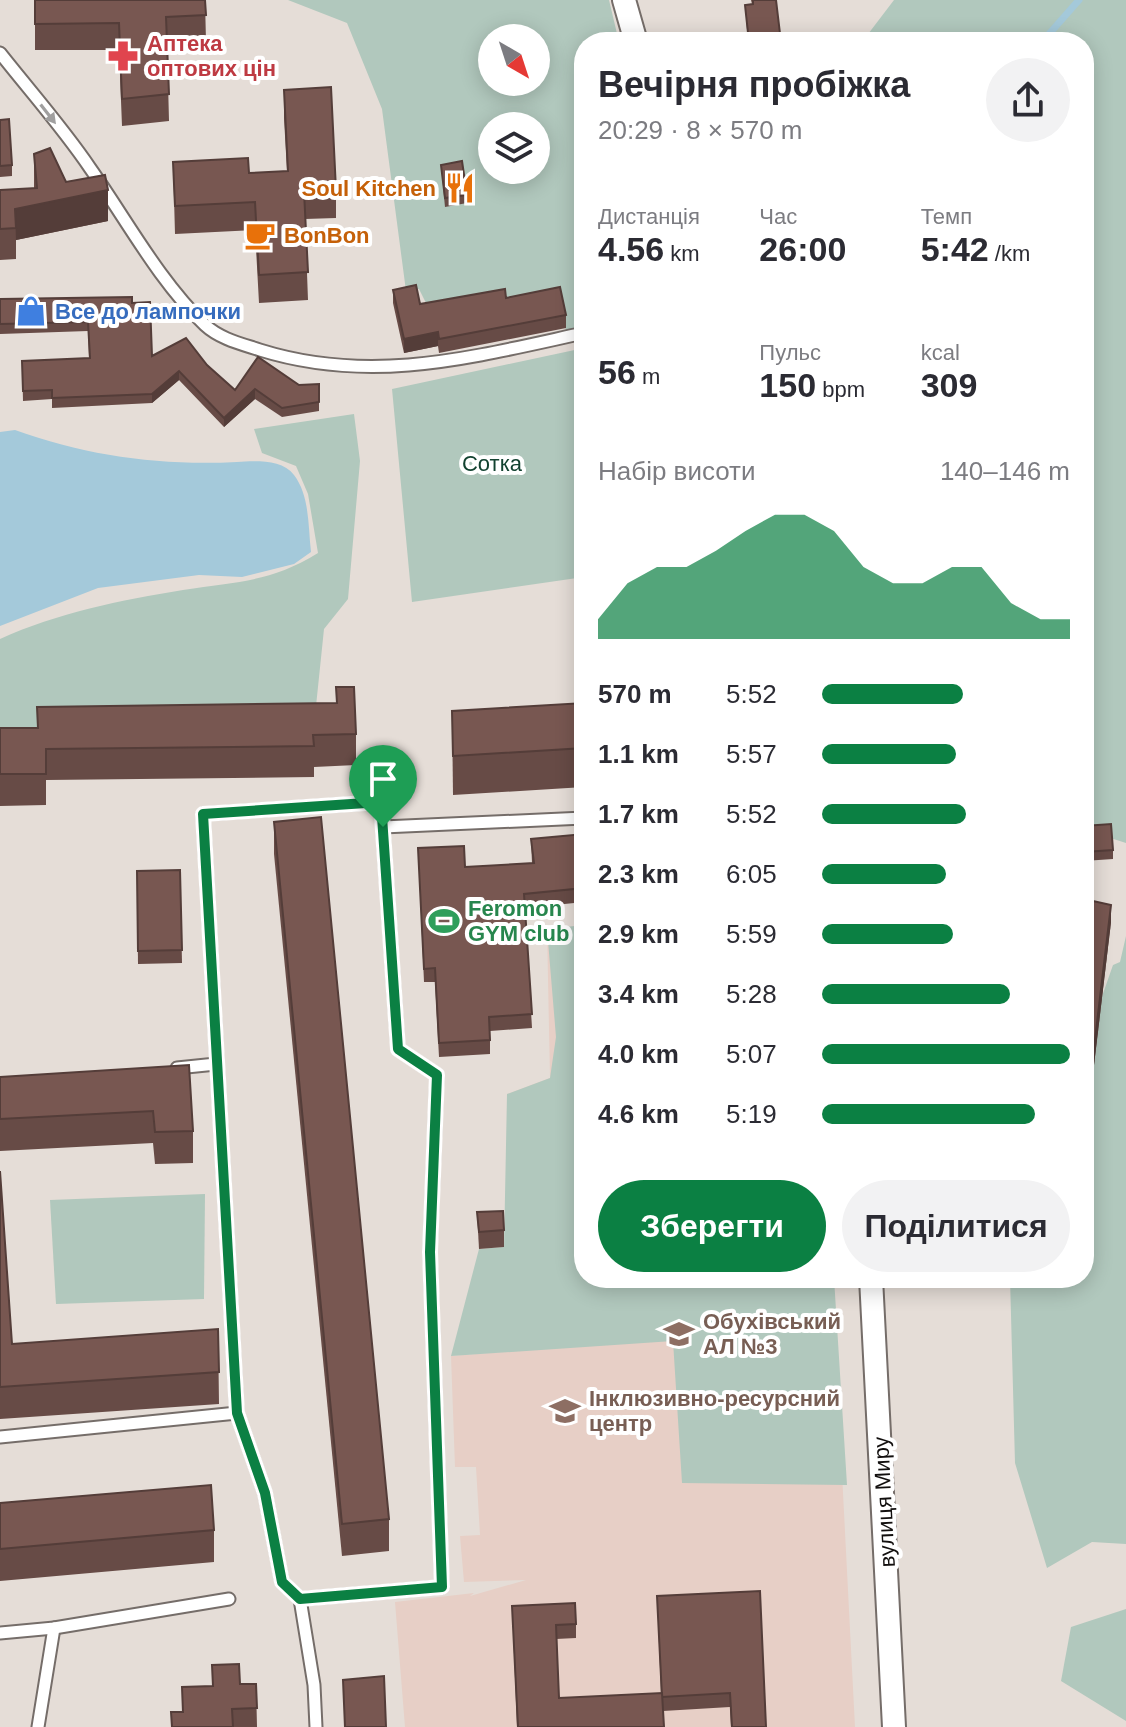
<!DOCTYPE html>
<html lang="uk">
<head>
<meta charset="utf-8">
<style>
	body { margin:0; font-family:Helvetica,sans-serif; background:#f2f2f3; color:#2b2b33; height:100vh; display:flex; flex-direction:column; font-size:30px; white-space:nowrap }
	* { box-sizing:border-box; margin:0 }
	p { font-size:26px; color:#7c7c81 }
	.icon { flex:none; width:44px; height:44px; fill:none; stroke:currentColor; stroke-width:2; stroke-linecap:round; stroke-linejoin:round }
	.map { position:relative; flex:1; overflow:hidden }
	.drawer { position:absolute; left:574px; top:32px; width:520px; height:1256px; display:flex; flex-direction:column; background:#fff; border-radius:32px; box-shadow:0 4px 20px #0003 }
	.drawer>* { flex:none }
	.needle { width:52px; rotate:141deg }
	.fabs { position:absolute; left:478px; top:24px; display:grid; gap:16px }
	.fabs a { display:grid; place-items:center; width:72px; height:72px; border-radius:50%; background:#fff; box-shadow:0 4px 20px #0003; font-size:40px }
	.pin { position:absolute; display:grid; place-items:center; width:68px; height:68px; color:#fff; margin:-82px -34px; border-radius:50% 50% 50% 0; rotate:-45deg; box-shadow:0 0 8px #0007 }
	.pin .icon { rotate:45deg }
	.round { display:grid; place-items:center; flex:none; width:84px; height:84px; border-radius:42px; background:#f2f2f3 }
	.summary { display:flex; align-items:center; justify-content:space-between; height:136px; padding:0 24px }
	h1 { font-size:36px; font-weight:700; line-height:60px }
	.metrics { display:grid; grid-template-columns:repeat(3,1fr); gap:12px; height:136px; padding:8px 24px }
	.metrics div { display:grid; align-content:center }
	.metrics b { font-size:34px; font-weight:700 }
	.metrics small { font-size:22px; font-weight:400 }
	.metrics p { font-size:22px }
	.chart { height:224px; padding:16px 24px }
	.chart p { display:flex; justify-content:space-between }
	.chart svg { width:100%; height:144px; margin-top:8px; fill:#0b8043; opacity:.7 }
	.primary-button { display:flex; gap:16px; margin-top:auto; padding:16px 24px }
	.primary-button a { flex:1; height:92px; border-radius:48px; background:#0b8043; color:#fff; font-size:32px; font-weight:700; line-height:92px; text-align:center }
	.primary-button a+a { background:#f2f2f3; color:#2b2b33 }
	ul { padding:0 24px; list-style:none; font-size:26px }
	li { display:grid; grid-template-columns:128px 96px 1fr; align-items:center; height:60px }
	li i { height:20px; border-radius:10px; background:#0b8043 }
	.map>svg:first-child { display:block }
	.education { fill:#e7cfc6 }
	.green { fill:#b1c8bd; fill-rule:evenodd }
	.water { fill:#a4c9da }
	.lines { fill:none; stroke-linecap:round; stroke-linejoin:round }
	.stream { stroke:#a4c9da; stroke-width:7 }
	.service-casing { stroke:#756d69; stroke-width:15 }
	.minor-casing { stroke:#756d69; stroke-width:26 }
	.service { stroke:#fff; stroke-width:11 }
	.minor { stroke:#fff; stroke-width:22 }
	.wall { fill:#674b46 }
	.shaded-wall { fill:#543d39 }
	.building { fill:#785751; stroke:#543d39; stroke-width:2 }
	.oneway { fill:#a09f9f }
	.route-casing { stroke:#fff; stroke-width:16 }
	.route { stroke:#0b8043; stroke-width:10 }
	.labels { text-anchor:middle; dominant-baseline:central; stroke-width:8; stroke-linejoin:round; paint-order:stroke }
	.health-label { font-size:22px; font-weight:bold; fill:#be3a42; stroke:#fff; text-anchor:start }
	.food-label { font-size:22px; font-weight:bold; fill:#c56008; stroke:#fff; text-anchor:end }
	.shop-label { font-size:22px; font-weight:bold; fill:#366cbe; stroke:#fff; text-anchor:start }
	.park-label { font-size:22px; fill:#124230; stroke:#fff }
	.leisure-label { font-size:22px; font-weight:bold; fill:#27864d; stroke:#fff; text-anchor:start }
	.education-label { font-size:22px; font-weight:bold; fill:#785e54; stroke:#fff; text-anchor:start }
	.street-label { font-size:22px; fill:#120f0e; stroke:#fff }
</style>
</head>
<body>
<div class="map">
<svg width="1126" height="1727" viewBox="0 0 1126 1727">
	<rect width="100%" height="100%" fill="#e5ddd7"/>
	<path class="education" d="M547,929L584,1278H832L855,1727H405L395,1602L474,1593L470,1596L526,1580L464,1582L460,1536L480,1535L476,1467H455L451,1356L525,1350L507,1094L550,1078Z"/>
	<g class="green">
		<path d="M288,0H609L619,42H584V327L566,331L560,301L432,315L419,289L406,291L382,109L347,23ZM492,38H536V82H492ZM492,126H536V170H492Z"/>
		<path d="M894,0H1126V843L1101,835L1084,838V42H862Z"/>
		<path d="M584,348V577L412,602L392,389Z"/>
		<path d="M354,414L360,461L348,599L324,629L313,735L0,760V639C57,613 121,600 183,590C238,581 269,583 318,553L308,494L296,466L262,453L254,429Z"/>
		<path d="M584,925V1278H834L847,1485L682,1483L673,1341L451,1356L479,1249L504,1247L507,1094L550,1078L556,1037L547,929Z"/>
		<path d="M1126,936V1544L1092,1542L1047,1568L1015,1463L1010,1278H1084V1048L1113,965L1120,962Z"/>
		<path d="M205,1194L204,1299L56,1304L50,1200Z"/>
		<path d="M1126,1609V1721L1061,1681L1071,1627Z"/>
	</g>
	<path class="water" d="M15,430C87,456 161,466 237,462C255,461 282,459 294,475C310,496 308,527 311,552L294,564L242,577L199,575L98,588L0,626V432Z"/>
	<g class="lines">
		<path class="stream" d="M1042,42L1079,0"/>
		<g class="service-casing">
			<g id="service">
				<path d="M0,53C30,91 63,128 90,168C126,219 159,281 205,325C220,339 242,344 260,350C372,385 473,357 584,333"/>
				<path d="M381,802L398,1049L437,1075L430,1252L442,1587L300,1599L282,1582L265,1493L237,1413L203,814Z"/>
				<path d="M383,827L584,818"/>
				<path d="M177,1068L216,1064"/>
				<path d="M0,1437L237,1413"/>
				<path d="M300,1599L314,1685L316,1727"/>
				<path d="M0,1633L54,1628L229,1599"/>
				<path d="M38,1727L54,1628"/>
			</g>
		</g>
		<g class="minor-casing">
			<g id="minor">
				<path d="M624,0L636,42"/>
				<path d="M871,1278L894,1727"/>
			</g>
		</g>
		<use href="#service" class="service"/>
		<use href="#minor" class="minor"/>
	</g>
	<g class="wall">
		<path d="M35,0H205L206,42L167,43L169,121L122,126L119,50H35Z"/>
		<path d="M751,0H776L781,42H748L745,5L752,4Z"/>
		<path d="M284,90L336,190V218L305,219L308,300L259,303L255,230L175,234L173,162L249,173L287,171L284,118Z"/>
		<path d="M0,120L12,165V176L0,177Z"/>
		<path d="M34,154L108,221L16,240V259L0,260V190L34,188Z"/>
		<path d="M441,165L467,195V203L445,207Z"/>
		<path d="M393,290L420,304L506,298L566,315V328L439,353L438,346L404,353L393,303Z"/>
		<path d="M0,299L132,303L152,356L207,365L235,390L319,384V411L282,417L255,399L224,427L179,380L152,403L52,408V399L23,401L22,361L89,358L88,331L0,334Z"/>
		<path d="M584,703V787L453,795L452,711Z"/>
		<path d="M0,728L356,734V765L314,767V777L46,780V805L0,806Z"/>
		<path d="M274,822L389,1519V1551L342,1556L274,854Z"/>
		<path d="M1084,826L1113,850V859L1084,861Z"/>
		<path d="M584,834V902L525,908L532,1028L490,1031V1054L439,1057L435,982H424L418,848L465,867L532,863L531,839Z"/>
		<path d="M180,870L182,963L138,964L137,871Z"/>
		<path d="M1084,899L1111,922L1094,1065H1084Z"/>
		<path d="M189,1065L193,1131V1163L155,1164L153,1143L0,1151V1077Z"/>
		<path d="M0,1171L12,1344L218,1329L219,1404L0,1419Z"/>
		<path d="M477,1212L504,1230V1247L479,1249Z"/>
		<path d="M0,1503L214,1530V1562L0,1581Z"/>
		<path d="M657,1596L766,1727H731L730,1707L663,1711L664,1727H517L512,1606L576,1624V1638L556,1639L559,1698L661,1693Z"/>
		<path d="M212,1665L240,1684H256L257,1727H171L182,1712V1687L212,1686Z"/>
	</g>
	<g class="shaded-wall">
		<path d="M108,190V221L16,240L15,209Z"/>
		<path d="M438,332V346L404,353V339Z"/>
		<path d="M179,371V380L152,403V394Z"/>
		<path d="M255,389V399L224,427V418Z"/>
		<path d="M1111,905V922L1094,1065V1048Z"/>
	</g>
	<g class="building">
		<path d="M35,0H205L206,15L166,17L169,94L122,99L119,23L35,24Z"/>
		<path d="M753,0H776L781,42H749L745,5L753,4Z"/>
		<path d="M331,87L336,190L304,191L308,272L259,275L255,202L175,206L173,162L248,158L249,173L288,171L284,90Z"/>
		<path d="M9,119L12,165L0,166V120Z"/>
		<path d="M50,148L66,182L105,175L108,190L15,209L16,228L0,229V190L37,188L34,154Z"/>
		<path d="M462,161L467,195L445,198L441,165Z"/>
		<path d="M416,285L420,304L505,289L506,298L560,287L566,315L439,339L438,332L404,339L393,290Z"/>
		<path d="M132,297V303L150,302L152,356L186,338L207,365L235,390L258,357L299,385L319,384V402L282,408L255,389L224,418L179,371L152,394L52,398V390L23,391L22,361L90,358L88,322L0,324V299Z"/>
		<path d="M336,687H354L356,734L313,735L314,746L46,749V774H0V728H38L37,707L337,703Z"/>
		<path d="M584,703V748L453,756L452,711Z"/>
		<path d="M321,817L389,1519L342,1524L274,822Z"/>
		<path d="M1111,824L1113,850L1084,852V826Z"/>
		<path d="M584,834V888L524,894L532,1014L489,1017L490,1040L439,1043L435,968L424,969L418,848L464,846L465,867L534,863L531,839Z"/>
		<path d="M180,870L182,950L138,951L137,871Z"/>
		<path d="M1084,899L1111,905L1094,1048H1084Z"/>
		<path d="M189,1065L193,1131L155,1132L153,1111L0,1119V1077Z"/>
		<path d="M0,1171L12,1344L218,1329L219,1372L0,1387Z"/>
		<path d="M503,1211L504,1230L479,1232L477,1212Z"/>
		<path d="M211,1485L214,1530L0,1549V1503Z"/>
		<path d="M760,1591L766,1727H732L730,1693L662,1697L657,1596Z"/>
		<path d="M575,1603L576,1624L556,1625L559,1698L662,1693L664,1727H518L512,1606Z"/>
		<path d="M239,1664L240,1684H256L257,1708L232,1709L233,1727H172L171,1712H183L182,1687L213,1686L212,1665Z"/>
		<path d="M384,1676L386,1727H345L343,1680Z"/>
	</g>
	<defs><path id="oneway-solid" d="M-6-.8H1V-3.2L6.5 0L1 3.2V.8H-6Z" transform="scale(2)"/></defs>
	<use class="oneway" href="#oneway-solid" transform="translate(48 114) rotate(52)"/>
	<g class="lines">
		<g class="route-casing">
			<path id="route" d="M381,802L398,1049L437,1075L430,1252L442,1587L300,1599L282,1582L265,1493L237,1413L203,814Z"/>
		</g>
		<use href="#route" class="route"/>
	</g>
	<defs>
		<g id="pharmacy-bare" transform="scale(2.4)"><path d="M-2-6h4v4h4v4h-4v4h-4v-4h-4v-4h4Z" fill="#e0444e" stroke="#fff" stroke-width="2.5" paint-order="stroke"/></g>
		<g id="restaurant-bare" transform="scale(2.4)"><path d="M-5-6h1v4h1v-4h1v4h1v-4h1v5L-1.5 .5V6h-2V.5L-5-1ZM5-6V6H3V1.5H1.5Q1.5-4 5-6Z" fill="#e8710a" stroke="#fff" stroke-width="2.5" paint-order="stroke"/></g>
		<g id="cafe-bare" transform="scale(2.4)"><path d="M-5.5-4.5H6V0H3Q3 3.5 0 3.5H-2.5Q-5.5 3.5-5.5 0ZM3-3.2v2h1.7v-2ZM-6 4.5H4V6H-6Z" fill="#e8710a" stroke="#fff" stroke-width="2.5" paint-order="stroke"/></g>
		<g id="shop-bare" transform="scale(2.4)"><path d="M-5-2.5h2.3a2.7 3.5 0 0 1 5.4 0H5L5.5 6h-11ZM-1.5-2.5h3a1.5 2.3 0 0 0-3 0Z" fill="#3f7fe0" stroke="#fff" stroke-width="2.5" paint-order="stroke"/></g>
		<g id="stadium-bare" transform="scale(2.4)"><path d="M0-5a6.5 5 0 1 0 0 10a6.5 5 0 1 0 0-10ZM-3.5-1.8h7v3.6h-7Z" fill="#2e9e5b" stroke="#fff" stroke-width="2.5" paint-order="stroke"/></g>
		<g id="school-bare" transform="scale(2.4)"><path d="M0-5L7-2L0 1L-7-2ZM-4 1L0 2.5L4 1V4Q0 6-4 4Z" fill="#8d6e63" stroke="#fff" stroke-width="2.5" paint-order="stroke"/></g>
	</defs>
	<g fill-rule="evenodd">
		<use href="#pharmacy-bare" x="123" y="56"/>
		<use href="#restaurant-bare" x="460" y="188"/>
		<use href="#cafe-bare" x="260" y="235"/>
		<use href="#shop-bare" x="31" y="311"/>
		<use href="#stadium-bare" x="444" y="921"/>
		<use href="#school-bare" x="679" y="1334"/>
		<use href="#school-bare" x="565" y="1411"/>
	</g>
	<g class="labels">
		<g class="health-label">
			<text x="147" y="43">Аптека<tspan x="147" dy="25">оптових цін</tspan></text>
		</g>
		<g class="food-label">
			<text x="436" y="188">Soul Kitchen</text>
			<text x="284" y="235" text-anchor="start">BonBon</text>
		</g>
		<g class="shop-label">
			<text x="55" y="311">Все до лампочки</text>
		</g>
		<g class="park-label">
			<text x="492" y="463">Сотка</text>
		</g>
		<g class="leisure-label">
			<text x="468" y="908">Feromon<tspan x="468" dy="25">GYM club</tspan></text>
		</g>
		<g class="education-label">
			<text x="703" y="1321">Обухівський<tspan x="703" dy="25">АЛ №3</tspan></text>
			<text x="589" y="1398">Інклюзивно-ресурсний<tspan x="589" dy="25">центр</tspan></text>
		</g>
		<g class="street-label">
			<text transform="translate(884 1502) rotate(-93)">вулиця Миру</text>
		</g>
	</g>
</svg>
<div class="fabs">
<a><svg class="needle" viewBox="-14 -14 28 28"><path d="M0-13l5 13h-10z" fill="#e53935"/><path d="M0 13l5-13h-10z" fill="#7c7c81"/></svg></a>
<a><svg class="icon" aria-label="layers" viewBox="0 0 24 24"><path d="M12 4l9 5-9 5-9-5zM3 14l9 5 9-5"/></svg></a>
</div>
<div class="pin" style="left:383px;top:827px;background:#1e9e55"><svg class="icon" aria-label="arrive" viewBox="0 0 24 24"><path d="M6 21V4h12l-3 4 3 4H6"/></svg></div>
<section class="drawer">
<div class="summary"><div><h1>Вечірня пробіжка</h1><p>20:29 · 8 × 570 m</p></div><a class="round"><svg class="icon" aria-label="share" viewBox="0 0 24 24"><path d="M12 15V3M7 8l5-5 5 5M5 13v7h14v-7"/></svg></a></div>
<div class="metrics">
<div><p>Дистанція</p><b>4.56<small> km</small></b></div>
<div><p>Час</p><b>26:00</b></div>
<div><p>Темп</p><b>5:42<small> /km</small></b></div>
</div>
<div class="metrics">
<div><b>56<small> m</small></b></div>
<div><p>Пульс</p><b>150<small> bpm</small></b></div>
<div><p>kcal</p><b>309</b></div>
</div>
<div class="chart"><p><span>Набір висоти</span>140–146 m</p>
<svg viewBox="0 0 160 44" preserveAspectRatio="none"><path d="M0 44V38L10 27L20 22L30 22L40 17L50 11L60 6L70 6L80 11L90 22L100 27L110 27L120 22L130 22L140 33L150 38L160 38V44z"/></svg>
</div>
<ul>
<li><b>570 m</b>5:52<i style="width:57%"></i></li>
<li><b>1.1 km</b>5:57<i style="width:54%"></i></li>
<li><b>1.7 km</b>5:52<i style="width:58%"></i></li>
<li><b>2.3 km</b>6:05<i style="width:50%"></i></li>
<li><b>2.9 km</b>5:59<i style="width:53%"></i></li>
<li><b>3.4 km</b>5:28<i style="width:76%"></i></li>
<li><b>4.0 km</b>5:07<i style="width:100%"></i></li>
<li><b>4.6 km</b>5:19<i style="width:86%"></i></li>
</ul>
<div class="primary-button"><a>Зберегти</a><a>Поділитися</a></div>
</section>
</div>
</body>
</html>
